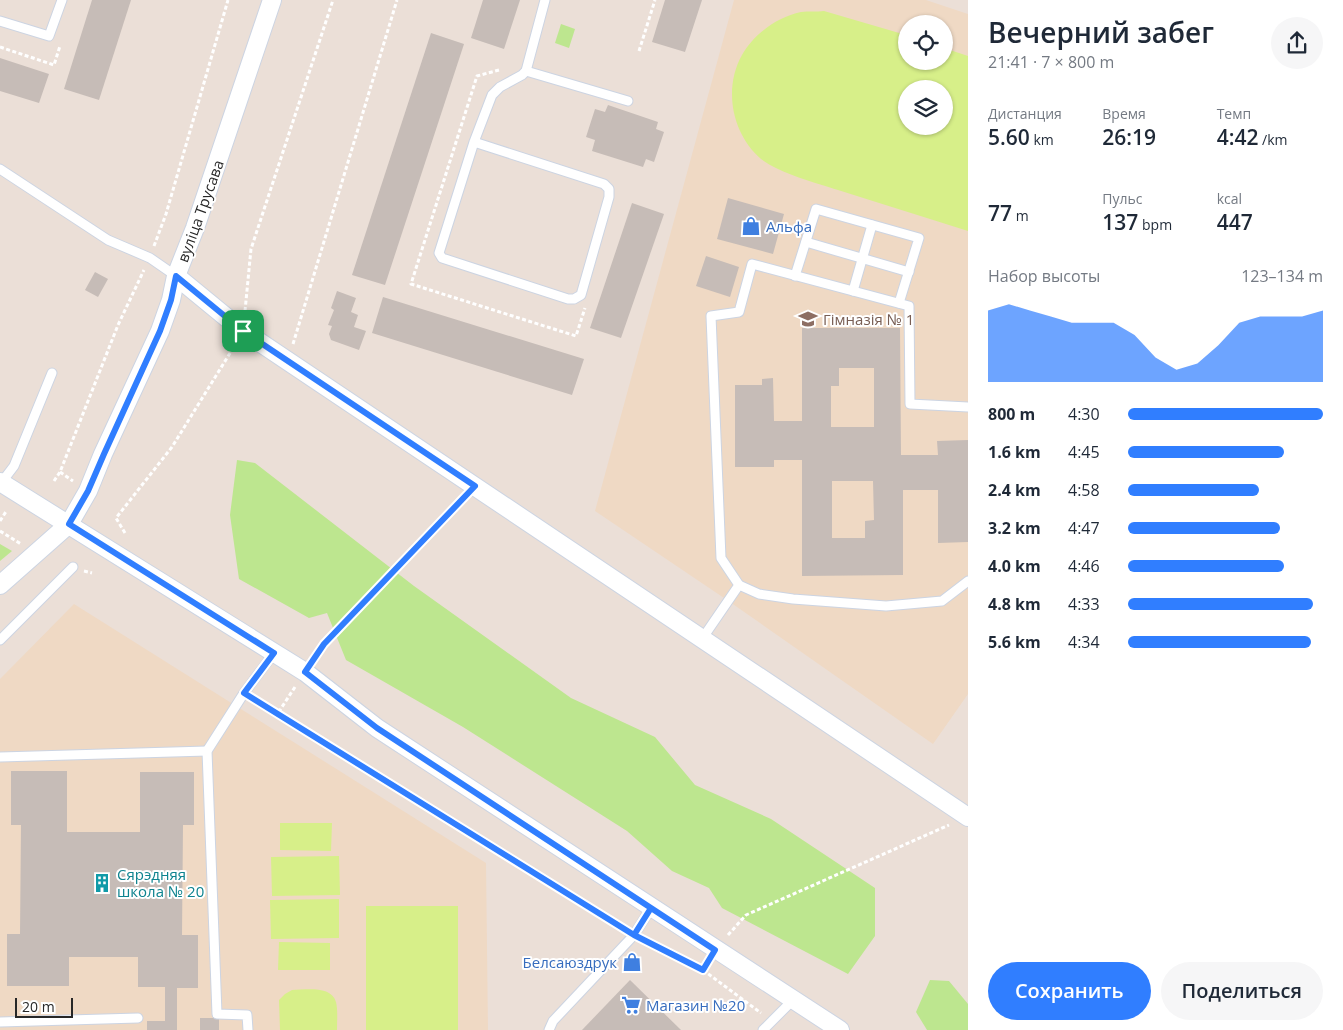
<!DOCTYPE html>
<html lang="ru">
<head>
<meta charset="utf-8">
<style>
	body { margin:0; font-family:"Open Sans",sans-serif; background:#f6f6f7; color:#1f2937; height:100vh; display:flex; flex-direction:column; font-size:19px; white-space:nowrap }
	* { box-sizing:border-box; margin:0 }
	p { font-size:16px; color:#747a83 }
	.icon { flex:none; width:28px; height:28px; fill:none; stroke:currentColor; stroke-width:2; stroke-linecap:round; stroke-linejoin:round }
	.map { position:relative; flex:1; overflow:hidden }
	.panel { display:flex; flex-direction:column; background:#fff; width:375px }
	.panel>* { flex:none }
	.tools { position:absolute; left:898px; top:15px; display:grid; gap:10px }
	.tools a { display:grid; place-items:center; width:55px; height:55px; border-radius:50%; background:#fff; box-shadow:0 1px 4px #0004; font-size:25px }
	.scale { position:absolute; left:15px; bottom:12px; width:58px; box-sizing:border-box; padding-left:5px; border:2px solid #272727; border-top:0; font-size:14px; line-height:18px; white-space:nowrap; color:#272727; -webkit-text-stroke:4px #fff; paint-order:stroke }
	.pin { position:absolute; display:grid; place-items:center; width:42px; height:42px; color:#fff; margin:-21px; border-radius:10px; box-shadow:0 2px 8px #0006 }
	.round { display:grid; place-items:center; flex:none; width:52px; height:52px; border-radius:26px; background:#f6f6f7 }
	.headline { display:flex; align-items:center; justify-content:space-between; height:85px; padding:0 20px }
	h1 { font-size:28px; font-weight:600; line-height:38px }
	.stats { display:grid; grid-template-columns:repeat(3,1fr); gap:8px; height:85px; padding:5px 20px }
	.stats div { display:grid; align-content:center }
	.stats b { font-size:21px; font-weight:600 }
	.stats small { font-size:14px; font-weight:400 }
	.stats p { font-size:14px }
	.chart { height:140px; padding:10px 20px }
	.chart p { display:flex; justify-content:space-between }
	.chart svg { width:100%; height:90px; margin-top:5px; fill:#307eff; opacity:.7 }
	.action { display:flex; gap:10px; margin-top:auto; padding:10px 20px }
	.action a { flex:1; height:58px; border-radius:30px; background:#307eff; color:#fff; font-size:20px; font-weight:600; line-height:58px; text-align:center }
	.action a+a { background:#f6f6f7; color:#1f2937 }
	ul { padding:0 20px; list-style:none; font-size:16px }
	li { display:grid; grid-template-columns:80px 60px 1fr; align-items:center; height:38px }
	li i { height:12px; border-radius:6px; background:#307eff }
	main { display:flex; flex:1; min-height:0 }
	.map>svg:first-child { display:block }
	.education { fill:#efd9c4; fill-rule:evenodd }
	.green { fill:#bde68f }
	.pitch { fill:#d7ef89; fill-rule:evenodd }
	.building { fill:#c6bcb7; fill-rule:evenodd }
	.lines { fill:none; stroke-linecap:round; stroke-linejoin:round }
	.lane-casing { stroke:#ccd4e2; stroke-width:11 }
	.street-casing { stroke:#ccd4e2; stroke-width:20 }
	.path { stroke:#fff; stroke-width:3; stroke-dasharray:4 2.5; stroke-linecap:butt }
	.lane { stroke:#fff; stroke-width:9 }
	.street { stroke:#fff; stroke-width:18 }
	.route-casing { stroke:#fff; stroke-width:10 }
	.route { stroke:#307eff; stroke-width:6 }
	.labels { text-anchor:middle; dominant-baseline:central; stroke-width:4; stroke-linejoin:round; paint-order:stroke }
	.street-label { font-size:15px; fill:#272727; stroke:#fff }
	.shop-label { font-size:15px; fill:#366cbe; stroke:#fff; text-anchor:start }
	.education-label { font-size:15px; fill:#785e54; stroke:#fff; text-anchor:start }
	.culture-label { font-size:15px; fill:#0d838f; stroke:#fff; text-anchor:start }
</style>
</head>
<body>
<main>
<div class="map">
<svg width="968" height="1030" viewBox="0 0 968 1030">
	<rect width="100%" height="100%" fill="#ebdfd7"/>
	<g class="education">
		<path d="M734,0H926L968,14V694L933,744L727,600L595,511ZM906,24H944V61H906ZM906,89H944V126H906Z"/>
		<path d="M74,604L486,863L488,1030H0V679Z"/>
	</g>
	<g class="green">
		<path d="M561,24L575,29L569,48L555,43Z"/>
		<path d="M237,460L255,463L414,586L571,698L655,737L695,785L771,819L875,888V936L848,974L722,908L709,888L672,871L627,831L463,727L346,660L327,613L309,618L239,579L230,515Z"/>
		<path d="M0,544L12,551L0,561Z"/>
		<path d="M930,980L949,981L968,1004V1030H927L916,1012Z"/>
	</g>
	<g class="pitch">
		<path d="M824,11L906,35V61H944V48L968,56V231C925,217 881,204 838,190C816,183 779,173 761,159C732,134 723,89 742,55C754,34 777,17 801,12C809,11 817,12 824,11ZM906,89H944V126H906Z"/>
		<path d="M280,823H332L331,851L280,850Z"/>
		<path d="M339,856L340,895L272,896L271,857Z"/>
		<path d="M339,899V938L271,939L270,900Z"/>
		<rect x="366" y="906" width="92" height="124"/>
		<path d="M279,942L330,943V970H278Z"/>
		<path d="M292,990C305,990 331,985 336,1002C338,1010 337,1021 337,1030H280L279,1000L285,994Z"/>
	</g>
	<g class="building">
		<path d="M92,0H131L99,100L64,89Z"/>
		<path d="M483,0H520L504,49L471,38Z"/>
		<path d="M665,0H702L685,52L652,42Z"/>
		<path d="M431,33L464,44L385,285L352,275Z"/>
		<path d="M0,58L49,74L39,103L0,91Z"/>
		<path d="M608,105L658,122L656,129L664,132L654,162L646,159L643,167L592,151L595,140L586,137L595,109L605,112Z"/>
		<path d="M728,198L784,214L773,254L717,239Z"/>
		<path d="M632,203L664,214L621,338L590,328Z"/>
		<path d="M706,256L739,267L730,297L696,286Z"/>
		<path d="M95,272L108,279L98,297L85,290Z"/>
		<path d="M337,291L356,298L351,312L358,315L354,327L366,331L359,350L331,340L329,334L332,326L328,325L334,310L331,308Z"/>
		<path d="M383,297L584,359L572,395L372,333Z"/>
		<path d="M802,328H900L901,455H938L937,441L968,440V542L938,543V490H903V575L802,576V460H774V467H735V385H762V379L773,378L774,421H802ZM839,368H874V427H831V386H839ZM832,481H873L874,520L865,521V538H832Z"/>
		<path d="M11,771H67V832H140V772H194V825H183L182,935H198V988H177V1030H147V1021H165V987H138V957H69V986H7V934H20L21,825H11Z"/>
		<path d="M630,980L681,1030H582Z"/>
		<rect x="200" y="1018" width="19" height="12"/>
	</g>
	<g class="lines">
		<g class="lane-casing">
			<g id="lane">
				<path d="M0,21L49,36L62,0"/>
				<path d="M526,71L628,101"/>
				<path d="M474,142L604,184L609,189V197L581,295L574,299H568L442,258L439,253L474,142L492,95L500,87L522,75L526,71L545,0"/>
				<path d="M0,169L108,240L150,258L176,276"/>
				<path d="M806,242L909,272"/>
				<path d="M795,276L816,209L919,238L899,303"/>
				<path d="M853,291L872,225"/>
				<path d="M1,483L14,466L52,373"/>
				<path d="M739,585L759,594L793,599L886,606L942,601L968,581"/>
				<path d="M702,639L739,585L721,558L711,316L739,312L752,264L909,306L910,404L968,407"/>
				<path d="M0,640L73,567"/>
				<path d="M0,757L207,751"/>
				<path d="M0,1022L138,1018"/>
				<path d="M248,1030L247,1015L217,1014L207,751L244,693L274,653"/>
				<path d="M549,1030L553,1021L634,935L651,908"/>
				<path d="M763,1030L794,999"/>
			</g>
		</g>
		<g class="street-casing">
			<g id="street">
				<path d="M176,276L243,331L968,817"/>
				<path d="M0,482L305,672L377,728L840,1030"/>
				<path d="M0,585L69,524L88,491L103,454L160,331L171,300L176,276L195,228L272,0"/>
			</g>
		</g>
		<g class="path">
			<path d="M0,47L54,65L60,46"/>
			<path d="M639,51L655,0"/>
			<path d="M499,70L477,76L411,284L576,336L585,308"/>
			<path d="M154,246L166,214L228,0"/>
			<path d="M245,311L251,249L333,0"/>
			<path d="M293,344L397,0"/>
			<path d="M60,472L73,481"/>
			<path d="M54,481L60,472L118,325L144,270"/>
			<path d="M0,521L7,510"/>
			<path d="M0,531L21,544"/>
			<path d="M125,533L116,518L172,447L235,345"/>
			<path d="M84,571L92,573"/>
			<path d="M314,659L324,644L463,499"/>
			<path d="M295,687L278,713L623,928"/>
			<path d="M255,699L278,713"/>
			<path d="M728,935L746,915L949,825"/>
			<path d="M646,941L703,970L707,964"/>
			<path d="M703,970L761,1013"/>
		</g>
		<use href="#lane" class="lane"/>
		<use href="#street" class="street"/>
	</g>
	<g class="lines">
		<g class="route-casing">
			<path id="route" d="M243,331L475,486L324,644L305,672L377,728L651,908L634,935L703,970L715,950L651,908L634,935L244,693L274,653L69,524L88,491L104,454L160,331L171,300L176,276L243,331"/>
		</g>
		<use href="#route" class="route"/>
	</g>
	<defs>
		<g id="shop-bare" transform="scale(1.5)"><path d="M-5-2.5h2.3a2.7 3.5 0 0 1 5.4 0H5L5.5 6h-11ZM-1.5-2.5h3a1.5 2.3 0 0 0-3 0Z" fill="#3f7fe0" stroke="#fff" stroke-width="2.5" paint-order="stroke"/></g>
		<g id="school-bare" transform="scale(1.5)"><path d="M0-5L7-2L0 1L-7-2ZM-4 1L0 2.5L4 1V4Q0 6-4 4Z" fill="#8d6e63" stroke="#fff" stroke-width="2.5" paint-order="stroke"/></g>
		<g id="building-bare" transform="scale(1.5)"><path d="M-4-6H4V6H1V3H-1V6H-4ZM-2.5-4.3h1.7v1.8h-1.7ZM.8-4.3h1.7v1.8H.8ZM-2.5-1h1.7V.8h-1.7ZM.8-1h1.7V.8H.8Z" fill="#0f9aa8" stroke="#fff" stroke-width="2.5" paint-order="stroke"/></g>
		<g id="supermarket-bare" transform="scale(1.5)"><path d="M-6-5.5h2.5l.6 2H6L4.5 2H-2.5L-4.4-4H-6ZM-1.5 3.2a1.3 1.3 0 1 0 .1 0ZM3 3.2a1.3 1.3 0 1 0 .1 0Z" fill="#3f7fe0" stroke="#fff" stroke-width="2.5" paint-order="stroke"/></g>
	</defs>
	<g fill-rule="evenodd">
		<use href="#shop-bare" x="751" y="226"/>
		<use href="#school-bare" x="808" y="319"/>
		<use href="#building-bare" x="102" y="883"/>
		<use href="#shop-bare" x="632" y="962"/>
		<use href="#supermarket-bare" x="631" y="1005"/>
	</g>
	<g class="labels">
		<g class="street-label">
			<text transform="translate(200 211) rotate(-70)">вуліца Трусава</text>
		</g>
		<g class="shop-label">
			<text x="766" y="226">Альфа</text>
			<text x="617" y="962" text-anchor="end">Белсаюздрук</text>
			<text x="646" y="1005">Магазин №20</text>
		</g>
		<g class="education-label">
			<text x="823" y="319">Гімназія № 1</text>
		</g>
		<g class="culture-label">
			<text x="117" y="874">Сярэдняя<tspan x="117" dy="17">школа № 20</tspan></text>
		</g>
	</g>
</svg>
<div class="tools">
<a><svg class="icon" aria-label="locate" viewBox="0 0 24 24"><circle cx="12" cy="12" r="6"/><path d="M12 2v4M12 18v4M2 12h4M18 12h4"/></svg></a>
<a><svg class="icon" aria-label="layers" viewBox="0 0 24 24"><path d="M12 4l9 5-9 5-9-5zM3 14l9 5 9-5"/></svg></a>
</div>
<div class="scale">20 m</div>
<div class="pin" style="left:243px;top:331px;background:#1e9e55"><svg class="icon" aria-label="arrive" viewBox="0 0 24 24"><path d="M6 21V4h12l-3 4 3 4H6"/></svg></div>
</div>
<section class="panel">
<div class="headline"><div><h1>Вечерний забег</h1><p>21:41 · 7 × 800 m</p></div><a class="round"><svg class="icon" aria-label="share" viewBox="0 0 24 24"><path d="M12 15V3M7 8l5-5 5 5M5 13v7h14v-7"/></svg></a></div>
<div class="stats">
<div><p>Дистанция</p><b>5.60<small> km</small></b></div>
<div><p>Время</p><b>26:19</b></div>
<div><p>Темп</p><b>4:42<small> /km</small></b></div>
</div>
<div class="stats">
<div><b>77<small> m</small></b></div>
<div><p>Пульс</p><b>137<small> bpm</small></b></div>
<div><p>kcal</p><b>447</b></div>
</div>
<div class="chart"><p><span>Набор высоты</span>123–134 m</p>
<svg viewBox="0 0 160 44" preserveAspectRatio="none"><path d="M0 44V9L10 6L20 9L30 12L40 15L50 15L60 15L70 21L80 32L90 38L100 35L110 26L120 15L130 12L140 12L150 12L160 9V44z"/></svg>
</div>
<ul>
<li><b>800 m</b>4:30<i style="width:100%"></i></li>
<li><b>1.6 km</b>4:45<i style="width:80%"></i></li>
<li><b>2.4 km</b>4:58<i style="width:67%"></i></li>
<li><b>3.2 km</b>4:47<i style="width:78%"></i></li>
<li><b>4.0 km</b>4:46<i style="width:80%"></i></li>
<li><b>4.8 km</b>4:33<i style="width:95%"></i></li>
<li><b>5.6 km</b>4:34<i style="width:94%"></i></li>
</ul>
<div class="action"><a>Сохранить</a><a>Поделиться</a></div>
</section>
</main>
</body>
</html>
